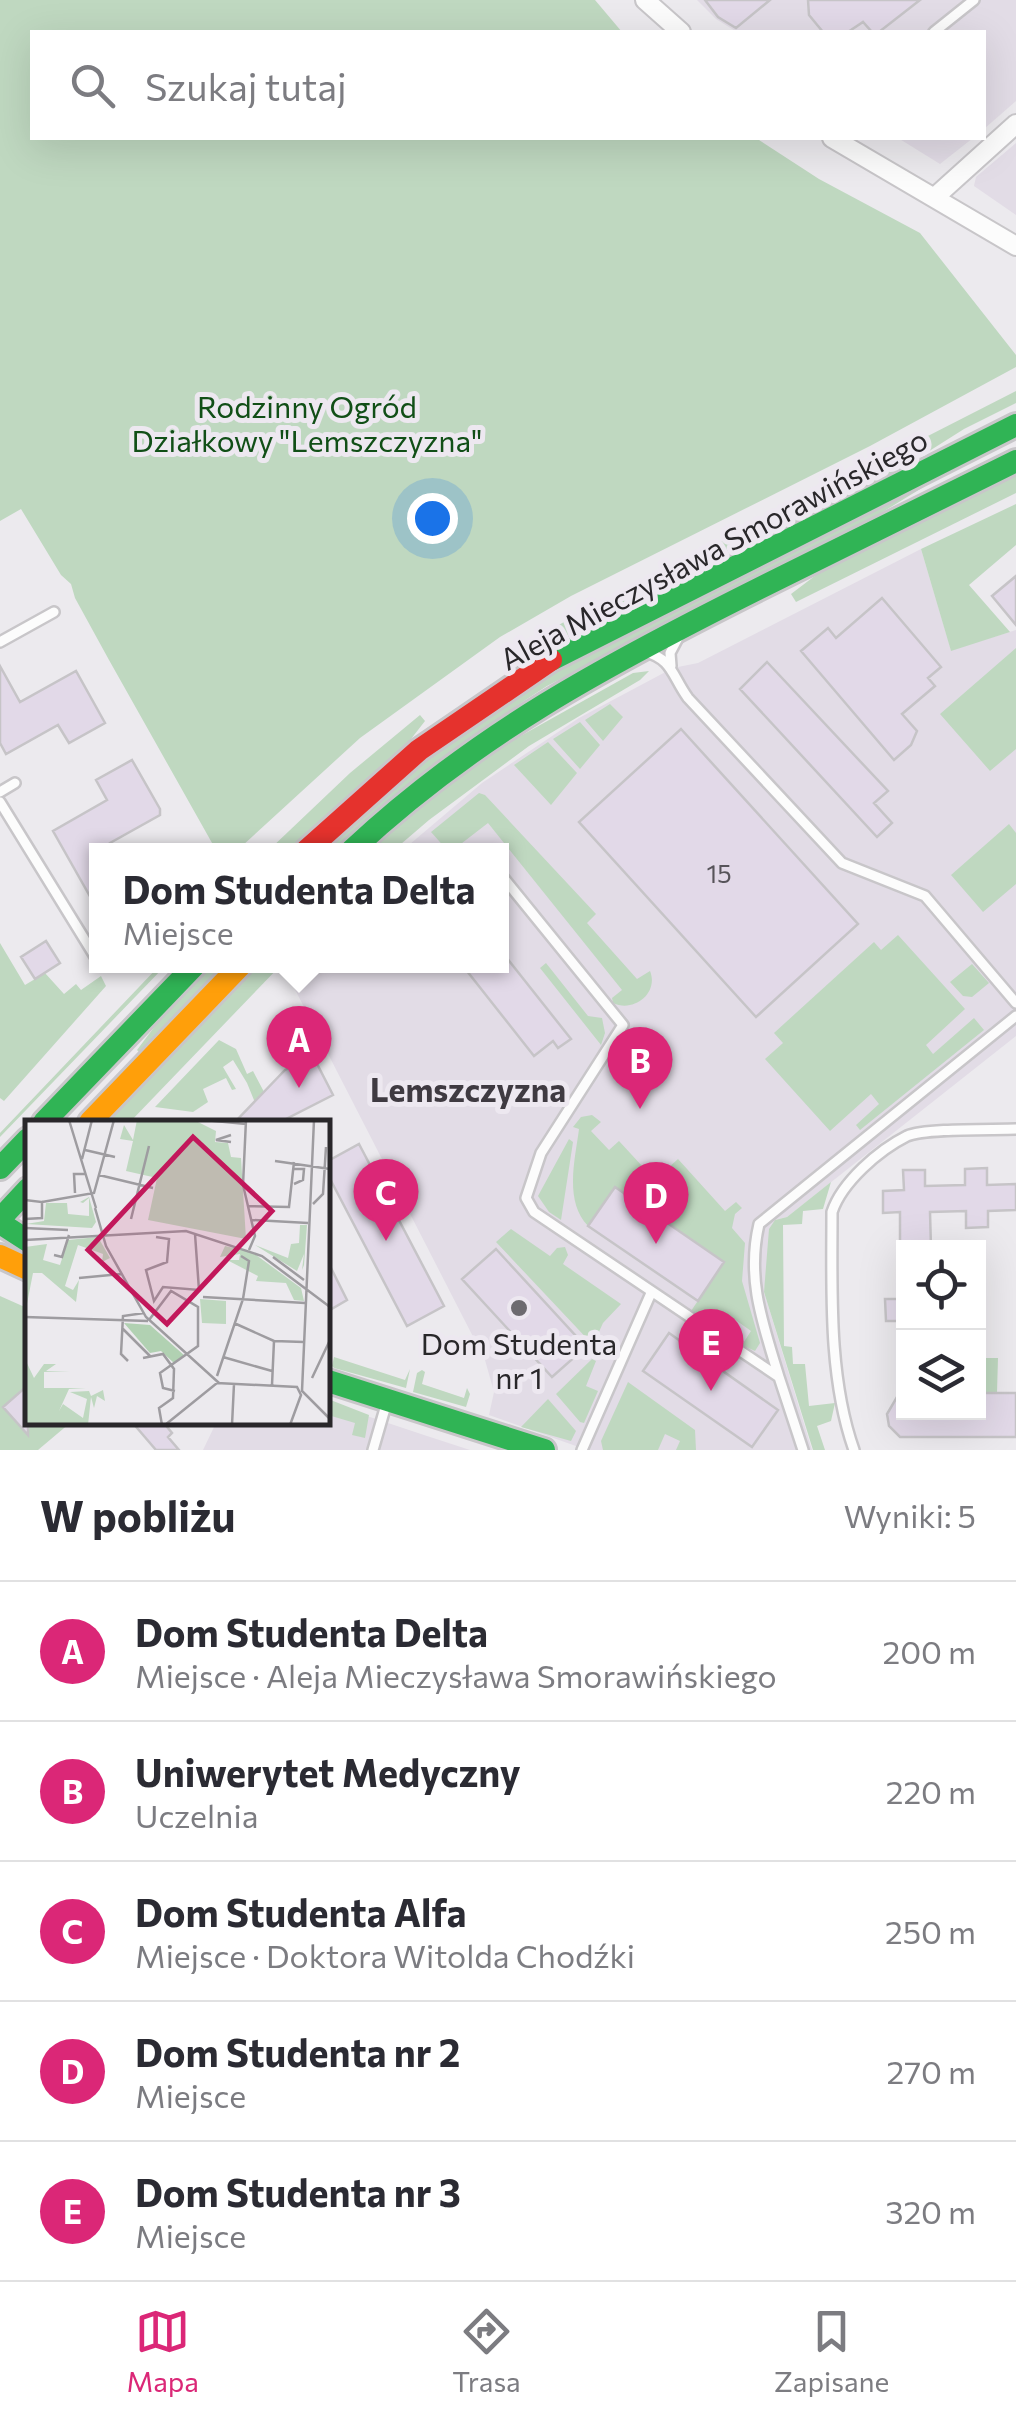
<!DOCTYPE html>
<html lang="pl">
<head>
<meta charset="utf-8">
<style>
  body { margin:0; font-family:Commissioner,sans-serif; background:#f7f7f7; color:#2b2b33 }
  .controls { position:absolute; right:30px; bottom:30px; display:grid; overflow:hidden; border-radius:0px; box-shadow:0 10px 40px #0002 }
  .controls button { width:90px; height:90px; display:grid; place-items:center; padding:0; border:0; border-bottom:2px solid #e1e1e2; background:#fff; color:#2b2b33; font:50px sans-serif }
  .you { position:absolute; left:432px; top:518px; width:35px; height:35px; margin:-25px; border:8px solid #fff; border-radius:50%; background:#1a73e8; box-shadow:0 0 0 15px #1a73e833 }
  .badge { display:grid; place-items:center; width:65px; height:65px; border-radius:50%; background:#db2777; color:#fff; font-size:32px; font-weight:700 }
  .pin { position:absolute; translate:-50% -82px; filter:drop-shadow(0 2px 5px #0008) }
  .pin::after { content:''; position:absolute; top:52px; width:35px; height:30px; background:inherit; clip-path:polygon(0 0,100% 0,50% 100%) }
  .popup { position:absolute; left:89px; top:843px; width:420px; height:130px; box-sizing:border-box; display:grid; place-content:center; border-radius:0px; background:#fff; filter:drop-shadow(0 2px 8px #0005); font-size:32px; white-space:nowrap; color:#7c7c81 }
  .popup b { font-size:38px; color:#2b2b33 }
  .popup::after { content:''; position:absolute; left:50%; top:100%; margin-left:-20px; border:20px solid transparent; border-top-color:#fff }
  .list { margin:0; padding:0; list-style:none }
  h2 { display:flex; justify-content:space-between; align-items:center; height:130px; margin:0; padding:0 40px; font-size:42px }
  h2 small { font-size:32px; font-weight:400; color:#7c7c81 }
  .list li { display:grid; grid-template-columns:65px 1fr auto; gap:30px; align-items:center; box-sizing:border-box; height:140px; padding:0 40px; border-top:2px solid #e1e1e2 }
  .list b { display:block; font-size:38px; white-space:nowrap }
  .list p { margin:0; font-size:32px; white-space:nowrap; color:#7c7c81 }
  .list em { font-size:32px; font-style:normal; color:#7c7c81 }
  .icon { flex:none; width:55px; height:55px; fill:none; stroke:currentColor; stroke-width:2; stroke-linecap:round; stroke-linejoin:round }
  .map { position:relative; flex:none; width:1016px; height:1450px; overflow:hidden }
  .search { position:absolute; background:#fff; box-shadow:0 10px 40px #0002; left:30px; right:30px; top:30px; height:110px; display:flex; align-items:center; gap:25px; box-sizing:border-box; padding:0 35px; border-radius:0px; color:#7c7c81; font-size:38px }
  .sheet { height:830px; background:#fff }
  nav { display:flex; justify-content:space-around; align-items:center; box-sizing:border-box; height:140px; border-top:2px solid #e1e1e2; background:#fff; font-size:28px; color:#7c7c81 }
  nav a { display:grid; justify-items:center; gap:5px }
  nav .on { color:#db2777 }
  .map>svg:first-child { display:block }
  .built { fill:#e2dce6 }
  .green { fill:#bfd8c0 }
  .building { fill:#e2d9e8; stroke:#c6c4c7; stroke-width:2.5 }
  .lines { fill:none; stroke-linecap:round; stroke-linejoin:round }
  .lane-casing { stroke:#c8c6c9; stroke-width:14 }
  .street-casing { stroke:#c8c6c9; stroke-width:22 }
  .fast-casing { stroke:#c8c6c9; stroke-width:28 }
  .slow-casing { stroke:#c8c6c9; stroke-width:28 }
  .jam-casing { stroke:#c8c6c9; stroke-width:28 }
  .lane { stroke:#fcfcfc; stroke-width:9 }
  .street { stroke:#fcfcfc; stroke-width:18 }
  .fast { stroke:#30b455; stroke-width:22 }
  .slow { stroke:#ff9f0a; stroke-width:22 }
  .jam { stroke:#e5322d; stroke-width:22 }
  .poi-dot { fill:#6d6b6f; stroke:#ede8f0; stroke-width:4 }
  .labels { text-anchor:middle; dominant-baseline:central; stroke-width:10; stroke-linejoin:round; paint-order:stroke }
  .number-label { font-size:25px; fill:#57545a }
  .park-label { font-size:30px; fill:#114f17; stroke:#ede8f0 }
  .street-label { font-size:30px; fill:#29272a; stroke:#ede8f0 }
  .poi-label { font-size:30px; fill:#29272a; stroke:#ede8f0 }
  .neighbourhood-label { font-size:32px; font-weight:bold; fill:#3f3a41; stroke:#ede8f0 }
  .inset-road { fill:none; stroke:#9e9ca0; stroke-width:2.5 }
  .view { fill:#c2185b; fill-opacity:0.15; stroke:#c2185b; stroke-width:5 }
  .inset-edge { fill:none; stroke:#29272a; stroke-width:5 }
</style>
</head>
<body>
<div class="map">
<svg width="1016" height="1450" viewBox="0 0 1016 1450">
  <rect width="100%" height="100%" fill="#eceaee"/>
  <path class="built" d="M697 0H1016V101L984 129V32H737L716 19Z
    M898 138H973L940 164Z
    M1016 143V215L974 186 976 177Z
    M921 549 951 650 1016 630V1036L787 1217 775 1220 764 1292 812 1450H587L489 1415 494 1392 485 1360 284 968 502 966V850H403L482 783 579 718 673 668 698 663Z
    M328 1403 424 1435 470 1450H203L216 1423 328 1422Z"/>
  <path class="green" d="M0 0H595L622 32H32V138H756L819 179 920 233 1016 355V367L870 446 571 596 500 637 360 738 242 846 236 850H216L109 660 75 598 71 584 61 575 21 509 0 521Z
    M1016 391V403L964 429 893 474 598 619 593 607Z
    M1016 472V493L796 602 791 594 824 569Z
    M934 477 935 480 881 513 547 686C472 734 402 790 336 850H323L429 757 468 727 570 663Z
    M1016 504V545L969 585 1010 632 951 651 921 549Z
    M580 613 586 628 527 652 523 645Z
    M1016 648V749L990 771 940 714Z
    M649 671 640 680 529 746 429 820 394 850H368L476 761 633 673Z
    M610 704 623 717 603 741 585 720Z
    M420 715 425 721 404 748 287 850H269L350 773Z
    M580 722 600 745 580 769 553 739Z
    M548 742 577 773 551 805 514 765Z
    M479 793 485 795 596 914 587 923 637 979 650 971C659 993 634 1013 613 1003L612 998 622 990 488 823 453 850H447L431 832Z
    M1009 824 1016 833V884L983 912 951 875Z
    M898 935 965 1009 926 1045 933 1054 974 1018 984 1030 860 1130 856 1125 879 1104 871 1094 830 1131 765 1059 783 1043 774 1033 874 942 881 950Z
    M0 943 25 985 45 973 64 994 76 984 81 990 101 976 106 986 4 1101 0 1098Z
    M546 963 588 1016 602 1018 605 1033 601 1045 540 968Z
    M972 964 989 983 972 997 963 996 950 982Z
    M159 966H165L0 1137V1133Z
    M210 966H224L141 1054 137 1050 164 1014Z
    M255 966H280L130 1122H106Z
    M219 1040 236 1049 247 1074 253 1071 280 1122H263L247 1083 233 1060 223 1067 236 1089 232 1090 226 1078 203 1089 208 1102 193 1112 155 1107Z
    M592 1115 601 1122 591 1131 609 1150 619 1141 655 1180 660 1175 670 1185 677 1178 668 1168 678 1159 725 1211 736 1202 742 1208 735 1214 732 1228 745 1243 742 1281 760 1343 755 1351 742 1345 751 1331 730 1316 720 1330 691 1311 724 1262 615 1188 588 1226C564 1201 575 1160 579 1129L573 1127 581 1117Z
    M569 1139 573 1142 561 1220 549 1212 538 1196Z
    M831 1182 823 1209 803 1211 802 1224 783 1225 784 1346 792 1347 793 1364H805L809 1406 835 1403 831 1421 817 1426 825 1450H813L764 1292 769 1229 775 1220 787 1217Z
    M511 1229 550 1256 557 1248 565 1247 568 1255 563 1264 621 1304 603 1323 593 1345 496 1242Z
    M0 1296 27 1308 28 1422 70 1423 38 1450H0Z
    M334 1357 405 1380 410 1369 406 1388 334 1368 332 1366Z
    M978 1358H998L997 1393H979Z
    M592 1359 596 1361 586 1386 598 1391 584 1423 580 1422 556 1394Z
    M422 1370 425 1372 422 1384 464 1398 467 1388 470 1394 466 1407 413 1392 417 1373Z
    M628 1382 695 1430 696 1450H676L680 1441 665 1434 658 1450H603L601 1441Z
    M328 1399 369 1415 365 1438 352 1435 355 1423 328 1415Z
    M548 1399 576 1431 571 1441 521 1427Z"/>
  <path class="building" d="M705 0H770L736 28 718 17Z
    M808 0H920L879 32H872L863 22 848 32H823L809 15Z
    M1016 576V625L992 596Z
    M882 598 941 667 928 678 935 686 902 714 917 731 911 745 894 760 801 651 828 628 836 638Z
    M767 662 888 791 874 803 892 823 877 837 740 689Z
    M0 666 20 702 76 671 105 723 69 743 58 725 6 754 0 743Z
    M681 729 858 924 756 1017 579 822Z
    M132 760 160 809V815L110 843 113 850H96V907L53 831 107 800 96 780Z
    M46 941 60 963 35 979 21 957Z
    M502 952 571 1039 558 1048 553 1041 534 1056 463 966H502Z
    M313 1056 333 1095 280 1122H235L285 1070Z
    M359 1144 444 1306 407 1326 328 1175V1161Z
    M987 1168V1185L1016 1184V1210L988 1211V1227L966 1228V1211L930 1212 931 1248H900V1212L883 1213V1191L904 1190 903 1170H925V1186L965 1185V1169Z
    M615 1187 724 1262 698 1301 588 1226Z
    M496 1249 586 1347 552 1377 462 1279Z
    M328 1262 347 1300 328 1311Z
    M885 1299H904V1321H886Z
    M669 1333 778 1410 752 1447 643 1371Z
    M28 1385V1435L3 1407Z
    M904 1385V1412H978V1393H1016V1437H900L889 1426 887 1414Z
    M132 1422H163L172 1433 168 1437 179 1450H156Z"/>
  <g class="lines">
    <g class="lane-casing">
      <path id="lane" d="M934 32 974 0
        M0 642 54 612
        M645 652C672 658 673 678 688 698L842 863 925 896 1016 1003
        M671 666 670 653 679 636
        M0 792 15 783
        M0 802 96 958
        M502 876 623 1025 541 1153 526 1198 534 1212 779 1377C763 1324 746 1279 759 1224L1016 1016
        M779 1377 803 1450
        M373 1450 386 1405
        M582 1450 651 1293
        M854 1450C828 1377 832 1289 832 1212 842 1182 879 1150 907 1136 925 1128 993 1130 1016 1129"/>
    </g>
    <g class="street-casing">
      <path id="street" d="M645 0 681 32
        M832 138 1016 246
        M935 197 1016 124"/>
    </g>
    <g class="fast-casing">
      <path id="fast" d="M551 660 1016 425
        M352 850C476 734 608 664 758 589 844 546 930 503 1016 461
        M44 1122 194 966
        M0 1168 28 1139
        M0 1219 28 1189
        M0 1223 28 1241
        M328 1381 544 1450"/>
    </g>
    <g class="slow-casing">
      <path id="slow" d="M90 1122 240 966
        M0 1256 28 1269"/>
    </g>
    <g class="jam-casing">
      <path id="jam" d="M307 850 419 750 551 660"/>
    </g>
    <use href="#lane" class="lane"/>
    <use href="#street" class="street"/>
    <use href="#fast" class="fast"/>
    <use href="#slow" class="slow"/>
    <use href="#jam" class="jam"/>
  </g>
  <circle class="poi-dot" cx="519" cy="1308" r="10"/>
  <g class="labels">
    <g class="number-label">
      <text x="719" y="873">15</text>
    </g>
    <g class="park-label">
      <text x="307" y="405">Rodzinny Ogród<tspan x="307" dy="34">Działkowy "Lemszczyzna"</tspan></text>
    </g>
    <g class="street-label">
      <text transform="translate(713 548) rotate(-28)">Aleja Mieczysława Smorawińskiego</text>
    </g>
    <g class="poi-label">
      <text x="519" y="1342">Dom Studenta<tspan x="519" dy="34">nr 1</tspan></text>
    </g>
    <g class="neighbourhood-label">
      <text x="468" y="1089">Lemszczyzna</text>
    </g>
  </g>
  <g transform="translate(25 1120)">
    <rect width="305" height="305" fill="#eceaee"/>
    <path d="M112 0H169L191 11 190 22 203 23 206 37 216 38 221 119 123 100 132 58 101 51 108 21 95 19 99 5 108 20ZM64 77 71 102 67 108 1 104 19 101 21 83H42L43 94 64 96V78L58 83 55 82ZM275 105H282L279 145 277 150 279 134 272 151 230 125 263 138 266 124 274 123ZM73 117 85 138 77 142 78 134 53 125 40 166 48 170 54 160 51 182 17 153H8L0 194V127L22 124 18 140 35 145 43 120ZM200 126 227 132 276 168 279 181 269 180 261 163 231 161 233 156 202 140H214L215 134 195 137ZM175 179 201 181V204L177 203ZM0 239 9 258 19 244H31L21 251H45L19 252V268H61L44 269 34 291 38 284 58 298 62 279 45 272 64 271 66 276 78 270 80 281 72 276 69 288 66 277 63 305H0Z" fill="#bfd8c0"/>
    <path d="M99 203 125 205 160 236 149 243 136 231 125 233Z" fill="#b1d1b2"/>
    <path class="inset-road" d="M44 0 71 88M179 0 221 4M221 0 218 65 230 116 224 130M289 0 277 271 305 299M206 22 191 20 206 15M60 30 90 37M57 39 67 0M250 41 305 49M268 49H279L278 60 269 64M74 55 128 68M50 73 49 54H60M0 80 17 82V98L0 99M17 82 69 73 89 0M288 84 298 74 301 27M222 86 264 87 269 42M70 88 81 126 121 197 194 263M106 99 124 26M227 100 283 103M0 108 43 110M131 117 144 119 142 142 121 150 129 181 138 167 174 170 170 114M0 120 161 111 237 136 305 187M29 135 37 137 44 115M248 137 279 160M54 158 96 154M178 177 280 183M0 197 123 201M124 200 146 171 173 187V226L135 253 138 268 150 271M209 203 249 221M97 208 125 236M249 221 279 222M198 237 247 251M118 238 138 234 149 249 148 278 134 288 137 305M103 241 96 234 98 196 119 193M192 256 218 179 224 141 216 136M287 258 305 220M247 265 249 221M140 305 192 263 272 267 276 275 265 305M207 305 209 264"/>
    <path class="view" d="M168 17 247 91 142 204 63 130Z"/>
    <rect width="305" height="305" class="inset-edge"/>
  </g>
</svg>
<div class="controls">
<button><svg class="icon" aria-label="locate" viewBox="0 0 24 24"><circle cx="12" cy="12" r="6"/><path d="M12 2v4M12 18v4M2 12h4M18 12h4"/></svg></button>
<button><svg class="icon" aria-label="layers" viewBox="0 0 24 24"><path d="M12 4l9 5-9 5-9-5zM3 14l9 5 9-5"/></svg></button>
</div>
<div class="you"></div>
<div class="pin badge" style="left:299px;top:1088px">A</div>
<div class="popup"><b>Dom Studenta Delta</b>Miejsce</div>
<div class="pin badge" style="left:640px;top:1109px">B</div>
<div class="pin badge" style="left:386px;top:1241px">C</div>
<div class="pin badge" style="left:656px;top:1244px">D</div>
<div class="pin badge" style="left:711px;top:1391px">E</div>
<div class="search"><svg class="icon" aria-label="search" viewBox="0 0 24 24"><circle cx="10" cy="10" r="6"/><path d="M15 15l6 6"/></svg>Szukaj tutaj</div>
</div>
<section class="sheet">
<h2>W pobliżu<small>Wyniki: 5</small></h2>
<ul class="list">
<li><span class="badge">A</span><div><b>Dom Studenta Delta</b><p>Miejsce · Aleja Mieczysława Smorawińskiego</p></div><em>200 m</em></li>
<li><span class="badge">B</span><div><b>Uniwerytet Medyczny</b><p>Uczelnia</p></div><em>220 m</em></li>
<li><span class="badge">C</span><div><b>Dom Studenta Alfa</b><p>Miejsce · Doktora Witolda Chodźki</p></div><em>250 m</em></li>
<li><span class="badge">D</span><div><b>Dom Studenta nr 2</b><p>Miejsce</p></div><em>270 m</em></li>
<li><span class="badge">E</span><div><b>Dom Studenta nr 3</b><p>Miejsce</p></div><em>320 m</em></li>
</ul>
</section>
<nav>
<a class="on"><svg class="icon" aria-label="map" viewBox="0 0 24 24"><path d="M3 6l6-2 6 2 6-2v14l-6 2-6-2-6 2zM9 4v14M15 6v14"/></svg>Mapa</a>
<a><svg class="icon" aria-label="directions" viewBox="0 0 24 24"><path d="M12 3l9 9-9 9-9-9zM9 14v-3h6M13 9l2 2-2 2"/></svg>Trasa</a>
<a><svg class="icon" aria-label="saved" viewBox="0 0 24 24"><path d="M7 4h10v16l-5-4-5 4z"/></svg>Zapisane</a>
</nav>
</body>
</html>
